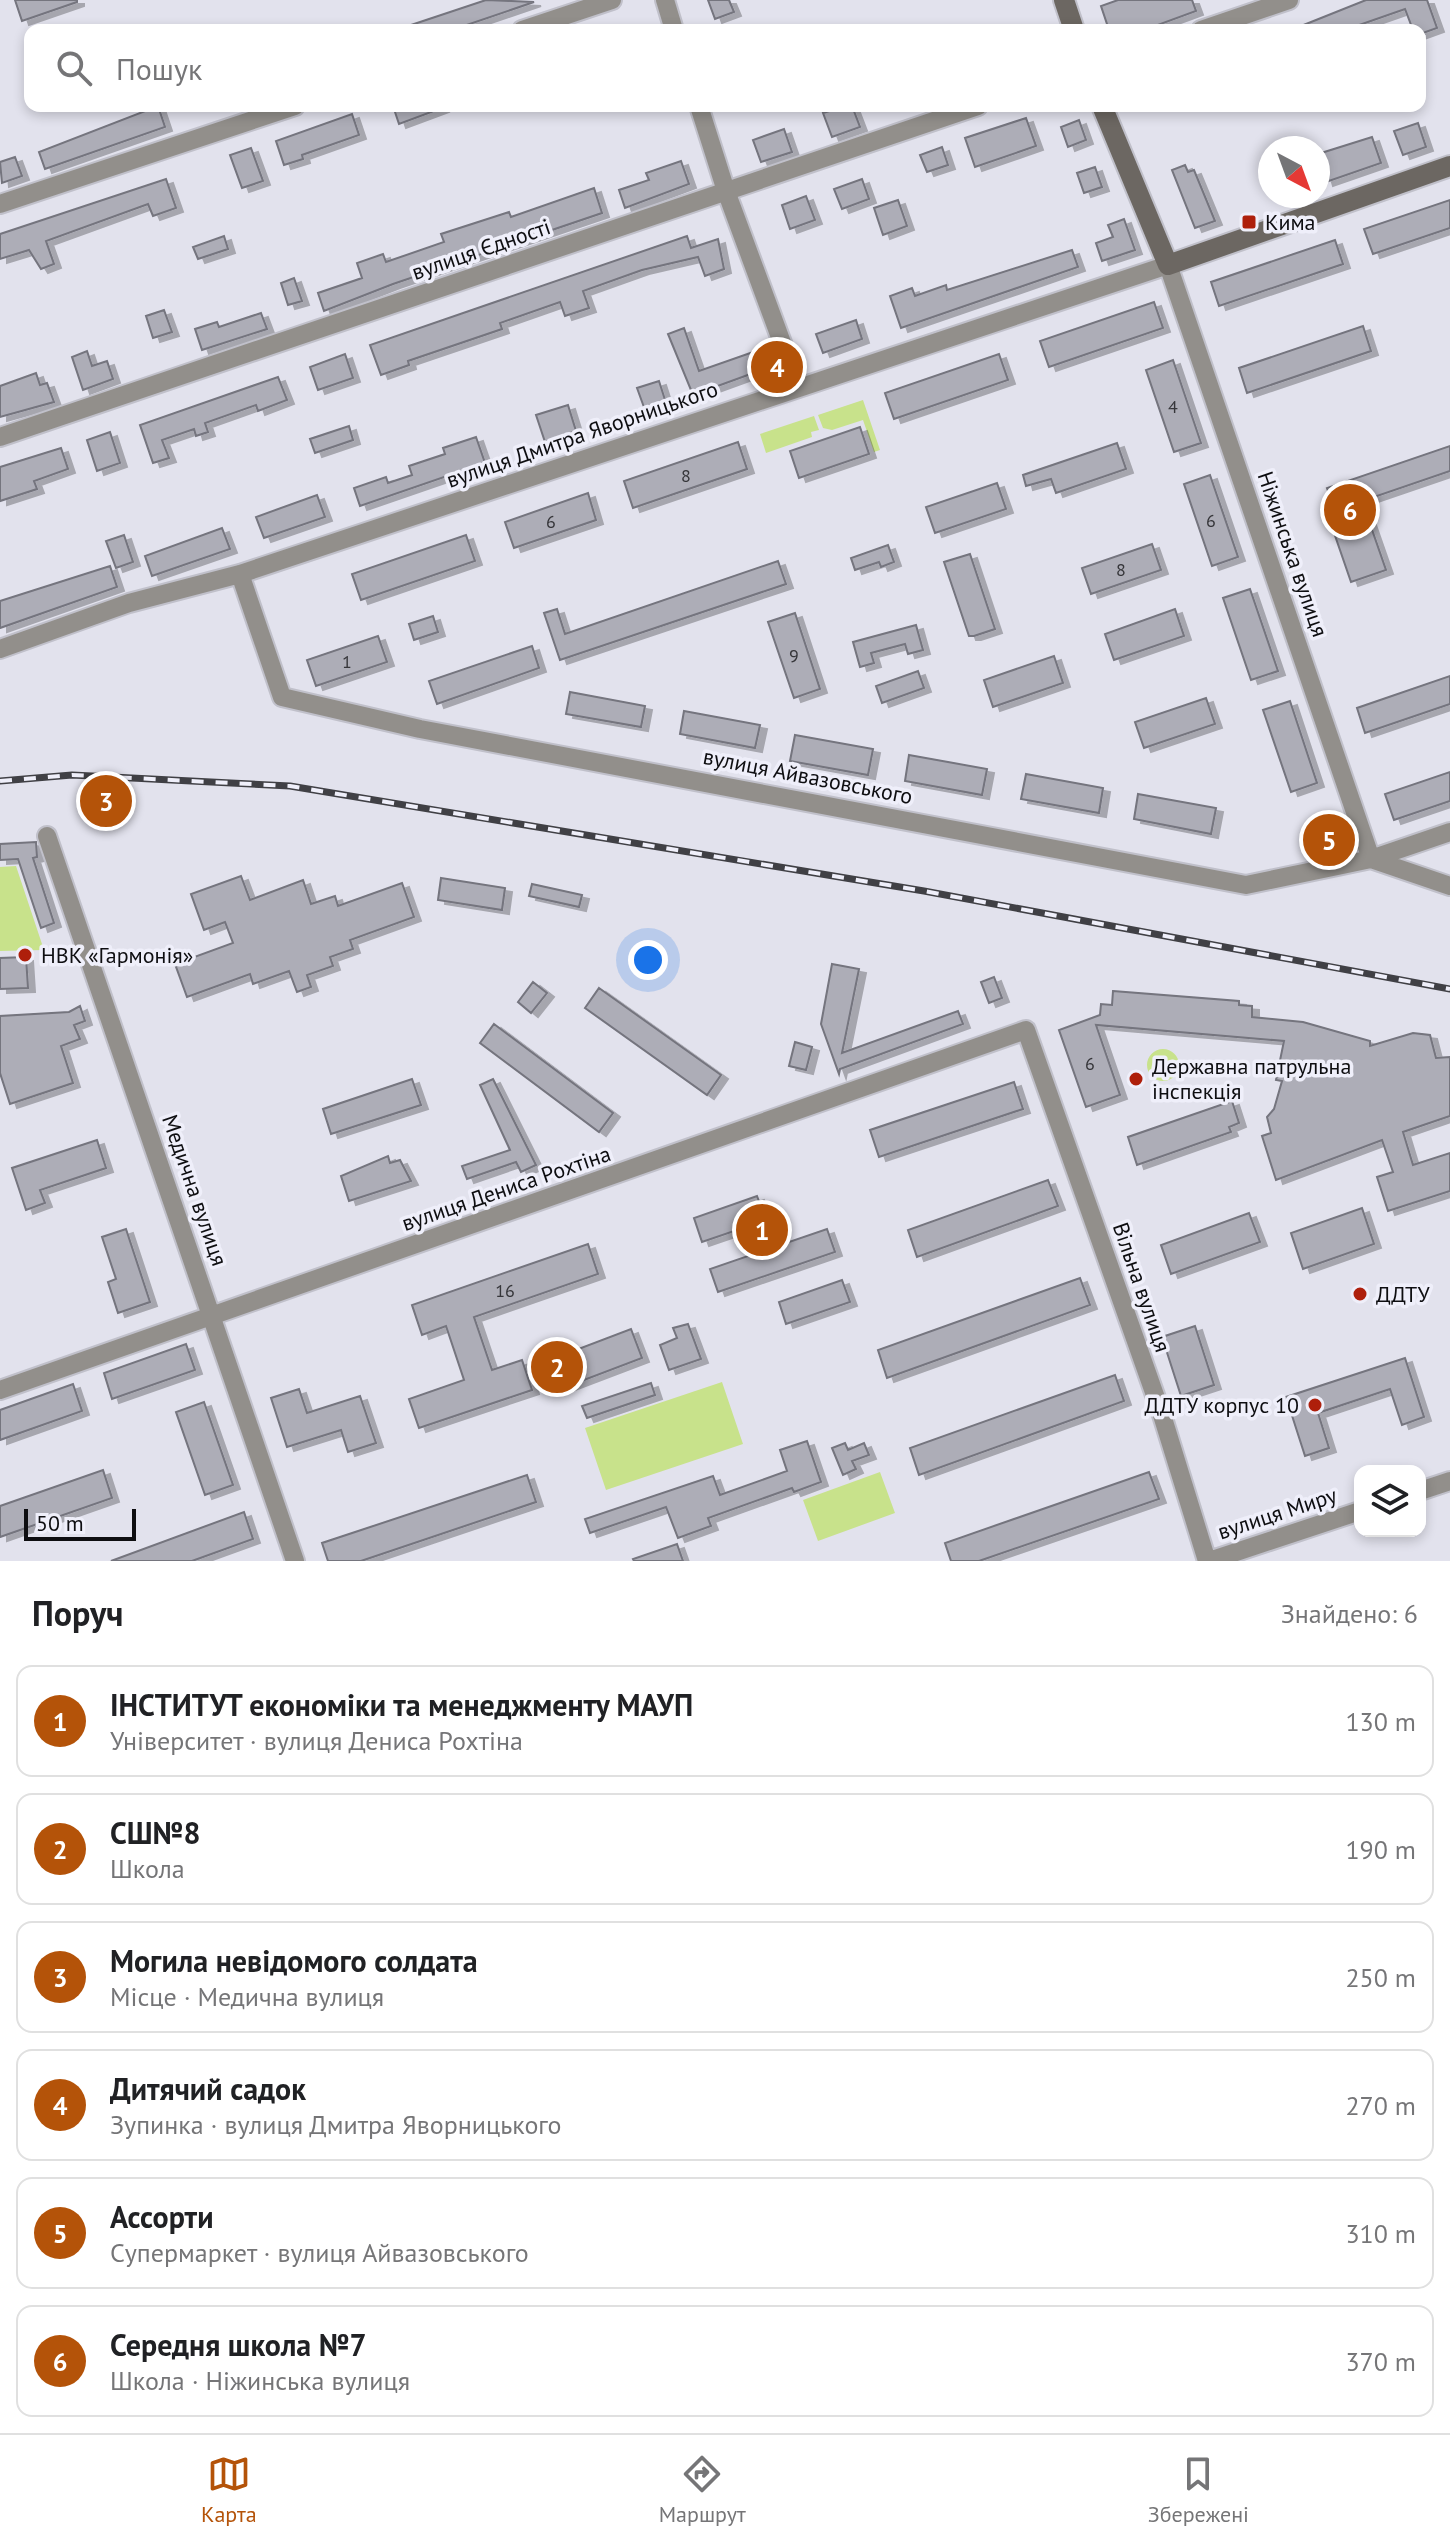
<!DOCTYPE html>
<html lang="uk">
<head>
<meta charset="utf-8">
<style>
  body { margin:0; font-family:"PT Sans",sans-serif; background:#f2f2f2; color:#202124 }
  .controls { position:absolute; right:24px; bottom:24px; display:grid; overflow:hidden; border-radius:16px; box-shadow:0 4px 12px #0003 }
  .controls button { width:72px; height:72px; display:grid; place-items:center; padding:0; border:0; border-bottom:2px solid #e0e0e0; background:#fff; color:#202124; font:40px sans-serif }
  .compass { position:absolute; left:1258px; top:136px; width:72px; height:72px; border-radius:50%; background:#fff; box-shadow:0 4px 12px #0003; rotate:139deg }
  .scale { position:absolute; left:24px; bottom:20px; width:112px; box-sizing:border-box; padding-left:8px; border:4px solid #0e0e11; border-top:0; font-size:22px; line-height:28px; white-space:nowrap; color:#0e0e11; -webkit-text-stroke:6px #efeffa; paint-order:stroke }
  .you { position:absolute; left:648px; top:960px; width:28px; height:28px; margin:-20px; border:6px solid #fff; border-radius:50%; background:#1a73e8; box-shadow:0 0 0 12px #1a73e833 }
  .badge { display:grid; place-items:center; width:52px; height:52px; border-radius:50%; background:#b45309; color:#fff; font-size:26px; font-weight:700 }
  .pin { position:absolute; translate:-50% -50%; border:4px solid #fff; box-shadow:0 2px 8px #0006 }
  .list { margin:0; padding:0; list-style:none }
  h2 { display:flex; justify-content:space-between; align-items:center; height:104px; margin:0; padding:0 32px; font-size:34px }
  h2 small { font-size:26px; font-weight:400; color:#757577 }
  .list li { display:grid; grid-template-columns:52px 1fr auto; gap:24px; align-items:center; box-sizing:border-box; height:112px; margin:0 16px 16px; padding:0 16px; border:2px solid #e0e0e0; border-radius:16px }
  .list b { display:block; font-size:30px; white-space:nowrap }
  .list p { margin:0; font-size:26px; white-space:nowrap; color:#757577 }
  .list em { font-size:26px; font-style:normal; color:#757577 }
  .icon { flex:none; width:44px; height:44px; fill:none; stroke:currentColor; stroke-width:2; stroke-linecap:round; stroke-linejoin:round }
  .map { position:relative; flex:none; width:1450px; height:1561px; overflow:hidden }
  .search { position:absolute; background:#fff; box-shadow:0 4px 12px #0003; left:24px; right:24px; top:24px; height:88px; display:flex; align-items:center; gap:20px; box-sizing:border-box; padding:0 28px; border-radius:16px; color:#757577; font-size:30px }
  .sheet { height:872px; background:#fff }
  nav { display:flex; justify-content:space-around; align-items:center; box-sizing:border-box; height:112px; border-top:2px solid #e0e0e0; background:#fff; font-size:22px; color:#757577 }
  nav a { display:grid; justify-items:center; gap:4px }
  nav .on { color:#b45309 }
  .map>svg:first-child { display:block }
  .green { fill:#c8e28b }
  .building { fill:#adadb7; stroke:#74747e; stroke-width:2; filter:url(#shadow) }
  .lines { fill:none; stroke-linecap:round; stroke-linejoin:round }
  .street-casing { stroke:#c0c0ca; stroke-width:22 }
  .secondary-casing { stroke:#c0c0ca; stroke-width:24 }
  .street { stroke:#928f8b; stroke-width:18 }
  .secondary { stroke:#6c6762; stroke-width:20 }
  .rail-casing { stroke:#404045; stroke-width:7 }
  .rail { stroke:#efeffa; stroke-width:4; stroke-dasharray:12; stroke-linecap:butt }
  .poi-dot { fill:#ae1f0b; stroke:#efeffa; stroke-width:3 }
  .labels { text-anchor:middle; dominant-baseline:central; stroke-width:7; stroke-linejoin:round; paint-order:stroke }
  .number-label { font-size:18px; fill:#36363a }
  .poi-label { font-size:22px; fill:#0e0e11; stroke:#efeffa; text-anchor:start }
  .street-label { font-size:22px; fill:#0e0e11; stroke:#efeffa }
</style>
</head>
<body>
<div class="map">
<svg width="1450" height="1561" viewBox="0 0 1450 1561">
  <defs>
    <filter id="shadow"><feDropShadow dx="7" dy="4" stdDeviation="0" flood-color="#0004"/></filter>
  </defs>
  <rect width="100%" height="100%" fill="#e2e2ed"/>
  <path class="green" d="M863 400 880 450 874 452 863 420 832 430 823 428 818 415Z
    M814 416 819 430 811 432 812 437 766 453 760 434Z
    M16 866 44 950 0 951V867Z
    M1147 1065a16 16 0 1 1 32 0a16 16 0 1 1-32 0Z
    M722 1382 743 1444 606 1490 585 1428Z
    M880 1472 895 1513 818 1541 803 1500Z"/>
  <path class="building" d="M15 0H77V2L22 21Z
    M486 0 534 2 452 30H396Z
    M708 0H729L734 12 715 19Z
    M1118 0H1192L1196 11 1152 27 1153 30H1109L1101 6Z
    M1366 0H1427L1437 28 1420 34V30H1413L1405 9 1345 30H1291Z
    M158 106 165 127 45 169 39 152Z
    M393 106H441L442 108 399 124Z
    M845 106H852L860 127 832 137 823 113Z
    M352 114 359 135 302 155 303 159 284 165 276 141Z
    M1026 118 1036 146 975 167 965 138Z
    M1079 120 1086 140 1068 147 1061 127Z
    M1418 123 1426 147 1403 155 1394 131Z
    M784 129 792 152 761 162 753 140Z
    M1372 137 1381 163 1326 182 1318 154Z
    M942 147 948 165 927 172 920 155Z
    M251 148 263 181 242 188 230 155Z
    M15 157 22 176 2 183 0 162Z
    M681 161 689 184 625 208 619 190 649 180 646 173Z
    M1185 165 1188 172 1194 170 1215 221 1195 228 1172 170Z
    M1095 167 1102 187 1084 193 1077 173Z
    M166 179 176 208 153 216 148 204 46 241 54 264 41 269 29 250 0 259V234Z
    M862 179 869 199 842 209 834 189Z
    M594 188 602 213 393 284 324 311 318 293 362 278 357 263 383 254 386 262 444 242 441 234 509 212 511 217Z
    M806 196 815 220 790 229 782 205Z
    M898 200 907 226 883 235 874 208Z
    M1450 200V228L1373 254 1364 229Z
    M1124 219 1135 250 1102 261 1096 243 1113 237 1108 225Z
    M224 236 228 249 198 259 193 247Z
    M687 236 691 248 718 239 724 269 705 276 698 257 642 270 583 291 589 308 565 316 560 302 500 323 502 329 408 361 409 365 381 375 370 345Z
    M1335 240 1343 264 1219 306 1211 282Z
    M1072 250 1078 267 901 328 890 296 912 288 915 296 946 285 947 290Z
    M294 278 302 301 288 305 281 283Z
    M1154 302 1163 328 1049 367 1040 341Z
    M164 310 172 332 153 338 146 316Z
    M261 313 267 329 202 350 195 329 217 322 219 327Z
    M856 320 862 339 823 353 816 334Z
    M1363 326 1371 351 1247 393 1239 368Z
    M684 328 699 371 756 351 758 355 762 354 767 368 693 395 668 334Z
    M87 351 92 366 107 361 113 379 83 390 72 357Z
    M345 354 353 378 318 390 310 367Z
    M999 354 1008 380 894 419 885 393Z
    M1173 360 1201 443 1174 452 1146 370Z
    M36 373 40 385 47 383 54 402 0 417V386Z
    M278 377 287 400 258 411 256 405 205 423 208 432 196 436 194 429 162 440 169 458 153 463 140 425Z
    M659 381 666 403 645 410 637 388Z
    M568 405 576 431 545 442 536 415Z
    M349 426 353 440 315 453 310 439Z
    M860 427 869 454 799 478 790 451Z
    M110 432 120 463 97 471 87 440Z
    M476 437 485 463 360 506 354 488 386 477 388 483 412 475 409 466 445 454 443 448Z
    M738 442 747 469 633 508 624 481Z
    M1117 443 1126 469 1056 493 1051 479 1026 486 1023 475Z
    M1450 446V471L1362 501 1386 570 1351 582 1330 521 1338 518 1327 488Z
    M61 448 68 469 34 481 37 489 0 501V467Z
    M1210 475 1238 557 1212 566 1184 484Z
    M997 483 1006 509 935 533 926 507Z
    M588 493 596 520 514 548 505 522Z
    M317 495 325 517 264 538 256 517Z
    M222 528 230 549 152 576 145 556Z
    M124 535 133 562 116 568 106 541Z
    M466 535 475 561 361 600 352 574Z
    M1152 544 1161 570 1091 594 1082 568Z
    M888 545 894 562 881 567 879 562 855 570 851 558Z
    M970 554 995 629 974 636H969L944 562Z
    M778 561 786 584 560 660 544 613 557 609 565 634Z
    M110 566 117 587 0 628V601Z
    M1250 589 1278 671 1251 680 1223 598Z
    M1175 609 1184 636 1114 660 1105 634Z
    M795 613 820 689 794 698 768 622Z
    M433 616 438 632 414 640 409 624Z
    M916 625 923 650 908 654 905 644 871 653 874 663 860 667 853 642Z
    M378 636 387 662 316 686 307 660Z
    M532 646 539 668 437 704 429 681Z
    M1054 656 1063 683 993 707 984 680Z
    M918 671 924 688 882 703 876 686Z
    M1450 676V704L1365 733 1357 708Z
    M570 692 645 706 641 727 566 714Z
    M1206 698 1215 724 1144 748 1135 722Z
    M1290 701 1317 783 1291 792 1263 710Z
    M684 711 760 725 755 748 680 734Z
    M795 735 873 749 868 775 790 761Z
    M909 755 987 769 982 795 905 781Z
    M1450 772V801L1394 820 1385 794Z
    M1026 774 1103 788 1099 813 1021 799Z
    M1138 794 1216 808 1211 834 1134 819Z
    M1342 829 1346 844 1341 846 1343 853 1324 857 1322 851 1317 852 1313 836Z
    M36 842 37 857 33 858 54 923 41 928 18 859 0 860V844Z
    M241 876 250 900 303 880 311 904 335 896 338 906 402 883 414 917 350 940 353 949 330 957 333 966 307 975 311 987 297 992 289 971 253 984 250 974 187 997 175 964 233 943 225 922 204 930 191 894Z
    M441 878 505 888 502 910 438 900Z
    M532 884 582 895 579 907 529 896Z
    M26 957 28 988 0 989V958Z
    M832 964 859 969 842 1053 958 1011 963 1024 840 1069 839 1074 821 1024Z
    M994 977 1002 998 989 1003 981 982Z
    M533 982 547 993 531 1013 518 1002Z
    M599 988 721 1075 707 1095 585 1008Z
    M1113 991 1239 1001V1005L1252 1006V1017L1303 1022 1370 1041V1046L1413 1033 1430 1035 1436 1058 1450 1057V1116L1403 1132 1413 1165 1450 1153V1191L1388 1211 1377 1177 1393 1172 1382 1140 1276 1180 1262 1136 1271 1133 1267 1117 1274 1109 1282 1081 1276 1080 1284 1041 1096 1025 1120 1095 1086 1107 1059 1030 1100 1015 1101 1004 1112 1005Z
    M80 1006 85 1021 74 1025 80 1039 61 1046 73 1083 10 1104 0 1073V1016L69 1012Z
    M494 1024 613 1113 599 1132 480 1043Z
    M795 1042 812 1047 806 1070 789 1066Z
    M412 1079 421 1105 331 1134 323 1109Z
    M493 1079 536 1165 521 1172 516 1162 467 1179 462 1166 510 1150 480 1085Z
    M1014 1082 1023 1109 879 1157 870 1130Z
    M1232 1101 1239 1123 1229 1127 1231 1132 1137 1165 1128 1137Z
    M97 1140 106 1168 40 1190 45 1203 26 1210 12 1168Z
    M388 1156 390 1163 400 1160 411 1181 349 1201 341 1176Z
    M1048 1180 1058 1206 917 1257 908 1230Z
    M757 1196 766 1220 702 1242 694 1218Z
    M1362 1208 1374 1244 1303 1269 1291 1233Z
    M1249 1213 1260 1242 1171 1274 1161 1245Z
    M126 1229 150 1302 118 1313 108 1282 116 1279 102 1237Z
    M827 1229 835 1252 718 1292 710 1269Z
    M588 1244 598 1274 474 1317 492 1370 522 1360 532 1390 419 1428 409 1399 464 1380 446 1326 422 1335 412 1305Z
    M1080 1278 1090 1305 887 1378 878 1350Z
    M842 1280 850 1302 786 1324 779 1302Z
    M688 1324 701 1359 669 1370 660 1345 677 1338 673 1328Z
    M1195 1326 1214 1385 1181 1396 1162 1337Z
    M631 1329 642 1358 563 1388 552 1359Z
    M186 1344 195 1370 112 1399 104 1373Z
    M1405 1358 1424 1417 1402 1425 1390 1389 1318 1413 1329 1448 1305 1456 1286 1397Z
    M1115 1375 1124 1401 919 1475 910 1448Z
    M651 1383 655 1395 587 1418 582 1406Z
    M73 1384 82 1411 0 1440V1410Z
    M299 1389 307 1413 360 1396 376 1443 348 1452 341 1430 287 1447 271 1398Z
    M204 1402 233 1485 205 1495 176 1412Z
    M807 1441 821 1482 794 1492 792 1488 708 1518 711 1526 678 1538 666 1507 590 1533 585 1519 713 1476 720 1495 787 1471 780 1450Z
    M845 1443 848 1450 864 1443 869 1455 852 1461 856 1469 843 1475 832 1448Z
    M103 1470 112 1498 0 1537V1506Z
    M1149 1472 1159 1499 979 1561H951L945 1543Z
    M527 1475 536 1502 361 1561H328L322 1543Z
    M244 1512 253 1539 192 1561H111Z
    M677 1544 683 1561H634L633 1559Z"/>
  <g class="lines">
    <g class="street-casing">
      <path id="street" d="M665 0 674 30
        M522 30 612 0
        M1201 30 1289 0
        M699 106 726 191 798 386
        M0 204 295 106
        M0 437 978 106
        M240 574 282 697 420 729 1246 885 1371 859 1450 886
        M0 649 129 603 240 574 1168 265 1371 859 1450 832
        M47 836 295 1561
        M0 1390 1026 1030 1162 1415 1207 1561
        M1420 1491 1450 1481
        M1209 1561 1360 1511"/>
    </g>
    <g class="secondary-casing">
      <path id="secondary" d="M1064 0 1074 30
        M1102 106 1168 265 1450 166"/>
    </g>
    <use href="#street" class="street"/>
    <use href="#secondary" class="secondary"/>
    <g class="rail-casing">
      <path id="rail" d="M0 781 72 775 290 786 924 891 1450 989"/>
    </g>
    <use href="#rail" class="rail"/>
  </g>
  <g class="poi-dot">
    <rect x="1241" y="214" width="16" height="16" rx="4"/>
    <circle cx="25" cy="955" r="8"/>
    <circle cx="1136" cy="1079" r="8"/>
    <circle cx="1360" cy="1294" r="8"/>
    <circle cx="1315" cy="1405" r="8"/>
  </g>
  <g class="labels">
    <g class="number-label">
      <text x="1173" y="406">4</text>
      <text x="686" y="475">8</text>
      <text x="1211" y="520">6</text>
      <text x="551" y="521">6</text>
      <text x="1121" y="569">8</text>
      <text x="794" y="655">9</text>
      <text x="347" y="661">1</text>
      <text x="1090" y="1063">6</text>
      <text x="505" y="1290">16</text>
    </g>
    <g class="poi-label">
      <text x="1265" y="222">Кима</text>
      <text x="41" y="955">НВК «Гармонія»</text>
      <text x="1152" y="1066">Державна патрульна<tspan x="1152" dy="25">інспекція</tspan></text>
      <text x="1376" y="1294">ДДТУ</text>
      <text x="1299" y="1405" text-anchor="end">ДДТУ корпус 10</text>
    </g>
    <g class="street-label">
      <text transform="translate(481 249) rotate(-19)">вулиця Єдності</text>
      <text transform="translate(582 434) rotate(-19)">вулиця Дмитра Яворницького</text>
      <text transform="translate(1293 554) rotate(71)">Ніжинська вулиця</text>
      <text transform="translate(808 776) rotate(11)">вулиця Айвазовського</text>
      <text transform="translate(506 1188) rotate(-19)">вулиця Дениса Рохтіна</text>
      <text transform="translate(195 1190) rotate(71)">Медична вулиця</text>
      <text transform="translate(1142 1287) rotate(71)">Вільна вулиця</text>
      <text transform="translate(1277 1513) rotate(-18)">вулиця Миру</text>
    </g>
  </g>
</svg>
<div class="controls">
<button><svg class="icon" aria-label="layers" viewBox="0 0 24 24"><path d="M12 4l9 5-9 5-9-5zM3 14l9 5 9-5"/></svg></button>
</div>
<svg class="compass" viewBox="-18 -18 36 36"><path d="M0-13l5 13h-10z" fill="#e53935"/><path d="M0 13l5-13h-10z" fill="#757577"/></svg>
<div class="scale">50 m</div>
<div class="you"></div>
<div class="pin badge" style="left:762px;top:1230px">1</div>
<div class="pin badge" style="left:557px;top:1367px">2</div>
<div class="pin badge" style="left:106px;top:801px">3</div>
<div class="pin badge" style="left:777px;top:367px">4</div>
<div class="pin badge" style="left:1329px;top:840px">5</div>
<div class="pin badge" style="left:1350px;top:510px">6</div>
<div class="search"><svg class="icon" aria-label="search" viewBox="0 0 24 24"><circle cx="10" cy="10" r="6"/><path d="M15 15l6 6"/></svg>Пошук</div>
</div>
<section class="sheet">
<h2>Поруч<small>Знайдено: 6</small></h2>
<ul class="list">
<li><span class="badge">1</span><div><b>ІНСТИТУТ економіки та менеджменту МАУП</b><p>Університет · вулиця Дениса Рохтіна</p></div><em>130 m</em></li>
<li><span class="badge">2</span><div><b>СШ№8</b><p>Школа</p></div><em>190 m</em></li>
<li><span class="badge">3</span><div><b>Могила невідомого солдата</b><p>Місце · Медична вулиця</p></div><em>250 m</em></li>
<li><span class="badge">4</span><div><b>Дитячий садок</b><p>Зупинка · вулиця Дмитра Яворницького</p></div><em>270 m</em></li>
<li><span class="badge">5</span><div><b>Ассорти</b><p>Супермаркет · вулиця Айвазовського</p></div><em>310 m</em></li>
<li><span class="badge">6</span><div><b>Середня школа №7</b><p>Школа · Ніжинська вулиця</p></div><em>370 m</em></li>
</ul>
</section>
<nav>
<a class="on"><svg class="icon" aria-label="map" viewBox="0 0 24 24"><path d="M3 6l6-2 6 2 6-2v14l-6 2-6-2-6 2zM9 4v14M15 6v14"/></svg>Карта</a>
<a><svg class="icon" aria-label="directions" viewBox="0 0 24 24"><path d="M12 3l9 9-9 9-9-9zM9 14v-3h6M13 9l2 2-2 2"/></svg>Маршрут</a>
<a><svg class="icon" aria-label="saved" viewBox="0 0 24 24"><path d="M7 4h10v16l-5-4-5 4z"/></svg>Збережені</a>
</nav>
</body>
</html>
